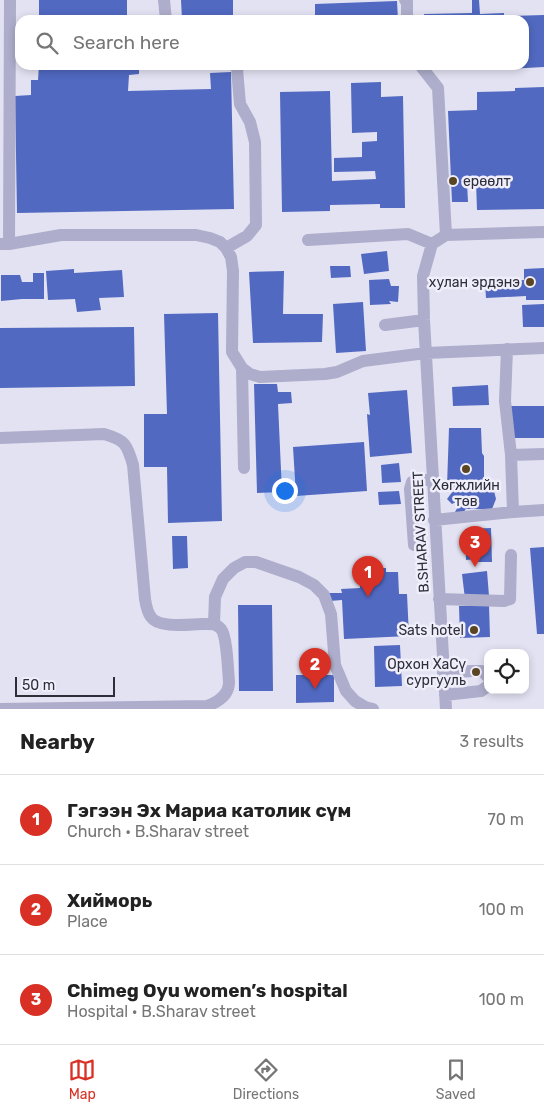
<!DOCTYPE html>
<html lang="en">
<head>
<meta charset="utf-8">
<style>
  body { margin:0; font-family:Rubik,sans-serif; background:#f6f6f6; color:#222 }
  .controls { position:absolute; right:15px; bottom:15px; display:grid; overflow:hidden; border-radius:10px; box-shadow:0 2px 8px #0003 }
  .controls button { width:45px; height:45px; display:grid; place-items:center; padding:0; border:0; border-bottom:1px solid #e0e0e0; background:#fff; color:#222; font:25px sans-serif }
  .scale { position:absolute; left:15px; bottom:12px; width:100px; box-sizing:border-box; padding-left:5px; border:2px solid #2c2e3a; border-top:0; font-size:14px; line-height:18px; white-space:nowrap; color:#2c2e3a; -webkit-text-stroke:4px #efeefa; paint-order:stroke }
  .you { position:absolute; left:284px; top:490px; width:18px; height:18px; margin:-12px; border:4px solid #fff; border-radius:50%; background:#1a73e8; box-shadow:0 0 0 8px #1a73e833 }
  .badge { display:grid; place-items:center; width:32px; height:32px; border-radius:50%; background:#d93025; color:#fff; font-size:16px; font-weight:700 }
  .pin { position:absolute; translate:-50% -41px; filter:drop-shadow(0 1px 2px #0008) }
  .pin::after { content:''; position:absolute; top:26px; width:18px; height:15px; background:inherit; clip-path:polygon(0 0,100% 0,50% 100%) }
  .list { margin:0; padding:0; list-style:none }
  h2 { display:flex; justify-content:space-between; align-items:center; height:65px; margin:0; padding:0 20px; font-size:21px }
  h2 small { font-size:16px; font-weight:400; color:#767676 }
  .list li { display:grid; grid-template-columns:32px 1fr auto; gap:15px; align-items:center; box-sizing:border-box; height:90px; padding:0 20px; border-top:1px solid #e0e0e0 }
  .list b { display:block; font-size:19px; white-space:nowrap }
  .list p { margin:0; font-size:16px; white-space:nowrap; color:#767676 }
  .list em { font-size:16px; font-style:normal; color:#767676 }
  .icon { flex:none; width:28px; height:28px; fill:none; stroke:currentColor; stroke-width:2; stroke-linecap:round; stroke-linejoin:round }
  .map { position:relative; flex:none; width:544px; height:709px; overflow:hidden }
  .search { position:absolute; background:#fff; box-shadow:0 2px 8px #0003; left:15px; right:15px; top:15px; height:55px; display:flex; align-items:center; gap:12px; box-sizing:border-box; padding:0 18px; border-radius:15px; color:#767676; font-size:19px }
  .sheet { height:335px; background:#fff }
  nav { display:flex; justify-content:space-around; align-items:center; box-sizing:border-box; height:70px; border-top:1px solid #e0e0e0; background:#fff; font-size:14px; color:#767676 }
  nav a { display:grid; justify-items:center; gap:2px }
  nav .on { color:#d93025 }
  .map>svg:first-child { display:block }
  .building { fill:#5169c1 }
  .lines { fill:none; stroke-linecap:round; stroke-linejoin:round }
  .minor { stroke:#aeadcb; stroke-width:12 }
  .poi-dot { fill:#5a4522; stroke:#efeefa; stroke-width:2 }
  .labels { text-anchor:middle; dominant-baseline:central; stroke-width:5; stroke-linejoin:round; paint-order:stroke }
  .poi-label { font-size:14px; fill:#2c2e3a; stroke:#efeefa; text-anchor:end }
  .street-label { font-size:14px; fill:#2c2e3a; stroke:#efeefa }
</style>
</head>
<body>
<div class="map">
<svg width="544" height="709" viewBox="0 0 544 709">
  <rect width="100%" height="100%" fill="#e3e2f3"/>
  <path class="building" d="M39 0H127V20H39Z
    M181 0H233V20H182Z
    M472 0H479L480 14 504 13V20H424V14L472 13Z
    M397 1 398 20H315V4Z
    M544 15V67L507 69V65H524V20H510V16Z
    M39 65H139V74L129 75 128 91 211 89 210 73 231 72 234 209 17 213 15 96 31 95V80H38Z
    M381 82V97L403 96 405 208H380V204L330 205V211L282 212 280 92 330 91 332 181 376 179 375 171 334 172V158L362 157V142L377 141V132L352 133 351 83Z
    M544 87V209L477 210 476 182 467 183 468 202H452L448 111 477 110V92L515 91V88Z
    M387 251 389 271 364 274 361 254Z
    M330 266H350L351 277 331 278Z
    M544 268V300H526V296L486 298 485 282H492V278H503L504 282 524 280V269Z
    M74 269V273L122 270 124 297 99 298 101 310 77 312 75 299 48 300 46 271Z
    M284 271 283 314H323L322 342 253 343 249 272Z
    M33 273H44V299H22L1 301V275H20L22 282H33Z
    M389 279 391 286H399L398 302 389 301 391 304 370 305 369 280Z
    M363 302 366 351 336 353 333 304Z
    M544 304V327H523L522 305Z
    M218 313 222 521 168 523 167 467H144V414H167L164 314Z
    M134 327 135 386 0 388V328Z
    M254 384H277L278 392H291L292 403 278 404 282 492 257 493Z
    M488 385 489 405 453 406 452 387Z
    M407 390 412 453 370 457 367 414 370 415 368 393Z
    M511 406H544V438H512Z
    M449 428H481L482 453 484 456V484L492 483 496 499 492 509H466L461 515 455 512 459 505 456 502 452 504 447 499 453 491 447 486Z
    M364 442 367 491 296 496 293 447Z
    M399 463 401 482 382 483 381 465Z
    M399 491 401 504 379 505 378 492Z
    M491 528 492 562H477V559L466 560 465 529Z
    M172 536H187L188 568 173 569Z
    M544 547V634H537L530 548Z
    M376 562V568H386V572H398L399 594H407L409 636 344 639 342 600 330 601 329 593H342L341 589 360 588 359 563Z
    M487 571 489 596 465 599 462 574Z
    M238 605H272L273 691H239Z
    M489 605 490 637 460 638 459 606Z
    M400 645 402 686 375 687 374 646Z
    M296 675H334V702L296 703Z"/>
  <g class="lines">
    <path class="minor" d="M164 0 166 20
      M405 0 407 2V20
      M420 65 438 88 446 235 432 244 423 276 424 320 446 709
      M446 235 544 232
      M308 240 408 234 432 244
      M0 244H9L61 235H196L210 238 220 242 226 248 231 257 233 271 232 352 242 368 250 374 260 377 325 374 337 372 363 361 426 353 544 348
      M9 244 10 0
      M226 248 247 236 256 225 255 142 250 122 240 104 237 69 234 65
      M385 325 424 320
      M507 349 505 401 511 455 513 512
      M242 368 244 468
      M0 438 104 434C125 440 127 444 133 465L145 599C146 605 147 612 151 617 159 629 190 624 203 624 210 624 216 623 221 629 227 636 228 671 229 682 229 695 218 702 207 706L0 709
      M511 455 544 454
      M434 520 513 512 544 510
      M414 545 410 489 412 482 415 481 433 479
      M439 599 504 601 510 599 511 555
      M214 624 215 597 223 579 234 568 245 562H256L299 577 314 585 324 595 331 614 335 665 346 691 355 701 365 707 373 709
      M443 673 472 671H482L488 677
      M445 695 481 691 488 686"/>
  </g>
  <g class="poi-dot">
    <circle cx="453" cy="181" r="5"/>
    <circle cx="530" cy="282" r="5"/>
    <circle cx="466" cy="469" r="5"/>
    <circle cx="474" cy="630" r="5"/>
    <circle cx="476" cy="672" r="5"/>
  </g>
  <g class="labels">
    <g class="poi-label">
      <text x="463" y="181" text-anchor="start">ерөөлт</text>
      <text x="520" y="282">хулан эрдэнэ</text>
      <text x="466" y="485" text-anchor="middle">Хөгжлийн<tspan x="466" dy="16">төв</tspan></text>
      <text x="464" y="630">Sats hotel</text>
      <text x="466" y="664">Орхон ХаСү<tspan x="466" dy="16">сургууль</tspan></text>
    </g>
    <g class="street-label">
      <text transform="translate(421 532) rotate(-93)">B.SHARAV STREET</text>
    </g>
  </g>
</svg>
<div class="controls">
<button><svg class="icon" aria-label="locate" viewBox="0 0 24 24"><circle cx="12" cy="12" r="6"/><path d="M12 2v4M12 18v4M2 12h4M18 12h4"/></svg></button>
</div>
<div class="scale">50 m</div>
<div class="you"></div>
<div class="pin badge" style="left:368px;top:597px">1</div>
<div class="pin badge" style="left:315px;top:689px">2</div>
<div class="pin badge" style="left:475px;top:567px">3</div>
<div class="search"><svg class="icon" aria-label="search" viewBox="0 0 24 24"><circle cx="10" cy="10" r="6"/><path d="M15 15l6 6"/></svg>Search here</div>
</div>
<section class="sheet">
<h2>Nearby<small>3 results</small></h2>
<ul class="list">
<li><span class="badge">1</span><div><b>Гэгээн Эх Мариа католик сүм</b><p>Church · B.Sharav street</p></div><em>70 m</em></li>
<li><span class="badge">2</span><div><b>Хийморь</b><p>Place</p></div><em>100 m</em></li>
<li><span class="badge">3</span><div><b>Chimeg Oyu women’s hospital</b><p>Hospital · B.Sharav street</p></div><em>100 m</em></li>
</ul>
</section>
<nav>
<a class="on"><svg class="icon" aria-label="map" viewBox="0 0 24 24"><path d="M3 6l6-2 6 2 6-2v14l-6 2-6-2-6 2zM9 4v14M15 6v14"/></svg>Map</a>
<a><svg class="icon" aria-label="directions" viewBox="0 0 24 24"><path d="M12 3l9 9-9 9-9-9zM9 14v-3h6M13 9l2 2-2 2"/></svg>Directions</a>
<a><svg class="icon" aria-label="saved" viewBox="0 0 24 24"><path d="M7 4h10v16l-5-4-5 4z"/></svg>Saved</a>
</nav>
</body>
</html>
